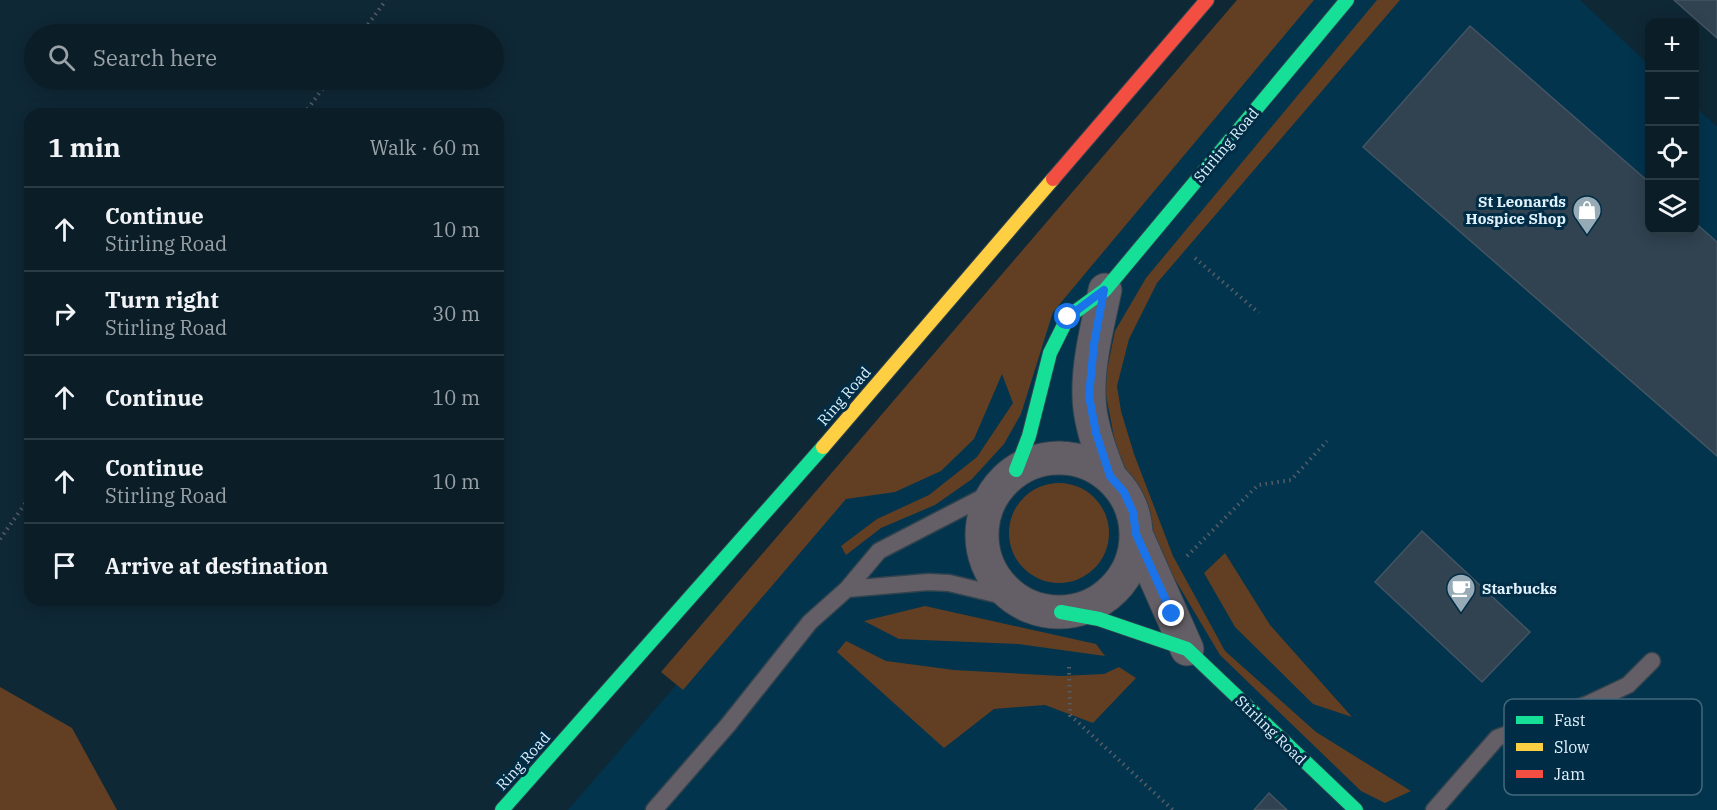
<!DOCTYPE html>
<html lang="en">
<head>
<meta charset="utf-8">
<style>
  body { margin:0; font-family:"IBM Plex Serif",serif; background:#192b34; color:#f1f3f6 }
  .controls { position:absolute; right:18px; top:18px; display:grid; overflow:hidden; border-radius:12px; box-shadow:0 3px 15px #0003 }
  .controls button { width:54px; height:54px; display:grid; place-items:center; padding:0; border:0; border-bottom:2px solid #2b3c45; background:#0b1e28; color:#f1f3f6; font:30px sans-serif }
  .stop { position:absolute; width:18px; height:18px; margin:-14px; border:4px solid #1a73e8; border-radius:50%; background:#fff }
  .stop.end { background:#1a73e8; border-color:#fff; box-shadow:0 2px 6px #0008 }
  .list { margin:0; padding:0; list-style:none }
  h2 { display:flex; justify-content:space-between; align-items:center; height:78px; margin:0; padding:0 24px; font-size:26px }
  h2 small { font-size:20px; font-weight:400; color:#9aa2a8 }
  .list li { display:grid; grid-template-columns:39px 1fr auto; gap:18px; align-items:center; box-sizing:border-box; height:84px; padding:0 24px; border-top:2px solid #2b3c45 }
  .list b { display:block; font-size:22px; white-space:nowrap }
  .list p { margin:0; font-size:20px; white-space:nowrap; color:#9aa2a8 }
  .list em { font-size:20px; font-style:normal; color:#9aa2a8 }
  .icon { flex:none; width:33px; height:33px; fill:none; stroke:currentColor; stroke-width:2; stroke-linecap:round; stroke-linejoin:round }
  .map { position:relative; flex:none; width:1717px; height:810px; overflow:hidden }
  .search { position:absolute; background:#0b1e28; box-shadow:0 3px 15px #0003; left:24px; top:24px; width:480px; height:66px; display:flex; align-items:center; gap:15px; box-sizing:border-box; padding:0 21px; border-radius:33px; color:#9aa2a8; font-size:22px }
  .panel { position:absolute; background:#0b1e28; box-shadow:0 3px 15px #0003; left:24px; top:108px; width:480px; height:498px; border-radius:18px }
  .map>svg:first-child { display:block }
  .built { fill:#02344d }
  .green { fill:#623f22 }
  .building { fill:#314250; stroke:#435463; stroke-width:1.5 }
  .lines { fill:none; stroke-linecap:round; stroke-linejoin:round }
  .lane-casing { stroke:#30434e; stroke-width:19 }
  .street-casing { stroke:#30434e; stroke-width:35 }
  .fast-casing { stroke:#30434e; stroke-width:16 }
  .slow-casing { stroke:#30434e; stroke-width:16 }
  .jam-casing { stroke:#30434e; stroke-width:16 }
  .path { stroke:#565d65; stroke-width:4; stroke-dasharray:1.5 4.5; stroke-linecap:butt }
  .lane { stroke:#645f67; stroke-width:16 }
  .street { stroke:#645f67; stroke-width:33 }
  .fast { stroke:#16e098; stroke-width:14 }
  .slow { stroke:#ffcf43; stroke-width:14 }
  .jam { stroke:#f24e42; stroke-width:14 }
  .route { stroke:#1a73e8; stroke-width:8 }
  .labels { text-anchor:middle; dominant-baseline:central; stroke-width:6; stroke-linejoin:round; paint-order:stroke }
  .street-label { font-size:15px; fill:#e0f1fc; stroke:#002d45 }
  .poi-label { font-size:15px; font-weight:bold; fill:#e0f1fc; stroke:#002d45; text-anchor:end }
  .key { fill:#002d45; stroke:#43687c; stroke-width:1.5 }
  .key-label { font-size:16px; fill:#e0f1fc }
</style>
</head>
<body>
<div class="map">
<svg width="1717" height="810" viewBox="0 0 1717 810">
  <rect width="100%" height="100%" fill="#0f2836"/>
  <path class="built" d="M1269 0H1580L1649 65 1650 230H1694L1695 106 1717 127V810H568Z"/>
  <path class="green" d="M1237 0H1314L1053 312 1021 414 1004 444 972 479 935 505 881 528 846 555 841 546 877 519 929 495 977 457 1013 403 1002 374 974 439 941 471 895 492 846 499 683 690 661 672Z
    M1377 0H1400L1157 283 1129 339 1117 386 1121 411 1134 454 1173 556 1225 651 1316 732 1411 791 1385 803 1361 791 1220 655 1161 556 1117 452 1104 385 1115 331 1146 278Z
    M1009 533a50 50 0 1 1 100 0a50 50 0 1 1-100 0Z
    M1225 553 1270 625 1352 717 1313 704 1235 627 1204 573Z
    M925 606 1096 644 1105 656 1018 644 899 639 864 621Z
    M846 641 886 661 954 670 1061 676 1104 674 1119 667 1136 678 1093 723 1045 705 994 709 944 748 837 652Z
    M0 687 72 728 117 810H0Z"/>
  <path class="building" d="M1674 0H1717V38Z
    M1470 26 1650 183V230H1694V222L1717 242V456L1363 147Z
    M1422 531 1530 632 1482 682 1375 582Z
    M1269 793 1287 810H1254Z"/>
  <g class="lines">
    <g class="lane-casing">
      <path id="lane" d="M847 589 928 582 949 583 1016 599
        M1588 704 1684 781
        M654 810 728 725 810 622 847 589 879 551 995 491
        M1434 810 1497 738 1588 704 1628 685 1652 661"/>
    </g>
    <g class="street-casing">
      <path id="street" d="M1105 290C1098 324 1088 361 1089 395 1089 422 1100 452 1110 476
        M982 535a77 77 0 1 1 154 0a77 77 0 1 1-154 0Z
        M1136 534 1187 649"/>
    </g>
    <g class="fast-casing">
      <path id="fast" d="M1016 470 1029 436 1050 353 1068 317 1105 290 1347 0
        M1061 612 1099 619 1187 649 1356 810
        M502 810 823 447"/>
    </g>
    <g class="slow-casing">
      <path id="slow" d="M823 447 1053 179"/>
    </g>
    <g class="jam-casing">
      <path id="jam" d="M1053 179 1207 0"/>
    </g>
    <path class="path" d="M361 34 386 0
      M304 114 329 80
      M1195 258 1259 313
      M0 539 30 497
      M1187 556 1258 485 1291 480 1327 441
      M1069 667 1070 715 1173 810"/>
    <use href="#lane" class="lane"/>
    <use href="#street" class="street"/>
    <use href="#fast" class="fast"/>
    <use href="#slow" class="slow"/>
    <use href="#jam" class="jam"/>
  </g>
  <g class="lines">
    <path class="route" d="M1068 317 1104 290 1094 344 1089 396 1096 433 1110 476 1124 492 1133 512 1136 534 1172 614"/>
  </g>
  <defs>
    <g id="shop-pin" transform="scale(1.5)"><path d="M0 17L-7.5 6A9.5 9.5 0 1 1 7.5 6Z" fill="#97abb7" stroke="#002d45"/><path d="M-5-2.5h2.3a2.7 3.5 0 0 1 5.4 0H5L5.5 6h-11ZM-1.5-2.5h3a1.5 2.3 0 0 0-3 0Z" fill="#fff"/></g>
    <g id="cafe-pin" transform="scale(1.5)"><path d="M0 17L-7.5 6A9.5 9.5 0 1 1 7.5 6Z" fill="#97abb7" stroke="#002d45"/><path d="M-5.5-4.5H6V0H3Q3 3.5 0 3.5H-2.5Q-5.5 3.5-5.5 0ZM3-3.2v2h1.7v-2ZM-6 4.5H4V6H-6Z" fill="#fff"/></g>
  </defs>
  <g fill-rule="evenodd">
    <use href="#shop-pin" x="1587" y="210"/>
    <use href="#cafe-pin" x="1461" y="588"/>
  </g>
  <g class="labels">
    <g class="street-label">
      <text transform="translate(1226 145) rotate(-50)">Stirling Road</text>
      <text transform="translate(844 396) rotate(-49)">Ring Road</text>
      <text transform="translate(1271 730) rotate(44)">Stirling Road</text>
      <text transform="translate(523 761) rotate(-48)">Ring Road</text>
    </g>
    <g class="poi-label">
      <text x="1566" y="201">St Leonards<tspan x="1566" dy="17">Hospice Shop</tspan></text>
      <text x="1482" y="588" text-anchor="start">Starbucks</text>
    </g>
  </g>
  <rect x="1504" y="699" width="198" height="96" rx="9" class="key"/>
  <rect x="1516" y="716" width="27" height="8" fill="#16e098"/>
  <rect x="1516" y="743" width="27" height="8" fill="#ffcf43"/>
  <rect x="1516" y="770" width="27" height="8" fill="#f24e42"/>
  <g class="key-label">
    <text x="1554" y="726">Fast</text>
    <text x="1554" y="753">Slow</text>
    <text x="1554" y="780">Jam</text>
  </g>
</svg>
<div class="controls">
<button>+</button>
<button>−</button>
<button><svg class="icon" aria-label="locate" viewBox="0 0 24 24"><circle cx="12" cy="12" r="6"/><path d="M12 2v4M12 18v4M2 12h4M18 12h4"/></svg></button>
<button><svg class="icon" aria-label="layers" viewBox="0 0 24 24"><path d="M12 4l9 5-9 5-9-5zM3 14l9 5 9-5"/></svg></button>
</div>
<div class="stop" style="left:1068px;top:317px"></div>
<div class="stop end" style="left:1172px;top:614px"></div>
<div class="search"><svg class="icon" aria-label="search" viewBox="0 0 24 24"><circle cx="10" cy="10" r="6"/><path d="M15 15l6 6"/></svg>Search here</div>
<section class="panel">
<h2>1 min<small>Walk · 60 m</small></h2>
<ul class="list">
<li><svg class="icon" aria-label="ahead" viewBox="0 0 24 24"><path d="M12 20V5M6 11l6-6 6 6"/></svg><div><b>Continue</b><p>Stirling Road</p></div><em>10 m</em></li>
<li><svg class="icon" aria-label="right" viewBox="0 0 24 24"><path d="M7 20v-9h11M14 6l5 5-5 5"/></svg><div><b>Turn right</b><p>Stirling Road</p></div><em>30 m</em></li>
<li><svg class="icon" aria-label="ahead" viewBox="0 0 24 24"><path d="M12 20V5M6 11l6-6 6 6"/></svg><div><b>Continue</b></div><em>10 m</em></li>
<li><svg class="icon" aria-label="ahead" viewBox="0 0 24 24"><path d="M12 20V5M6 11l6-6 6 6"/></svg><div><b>Continue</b><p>Stirling Road</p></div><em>10 m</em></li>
<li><svg class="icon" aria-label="arrive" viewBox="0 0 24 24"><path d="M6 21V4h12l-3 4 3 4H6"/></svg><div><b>Arrive at destination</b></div></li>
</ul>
</section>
</div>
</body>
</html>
